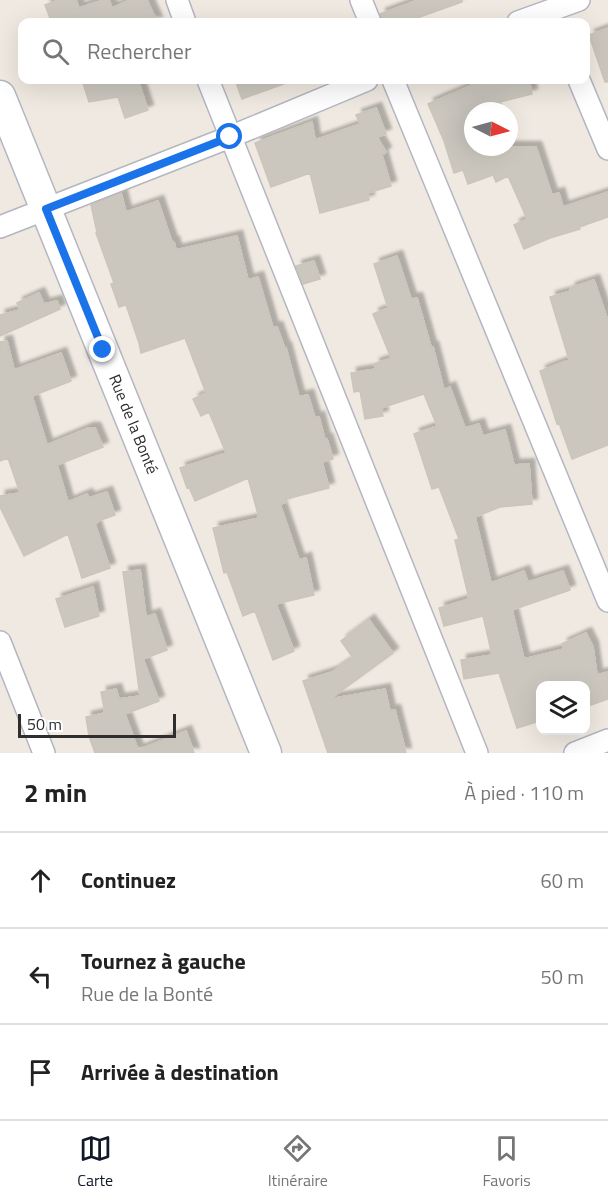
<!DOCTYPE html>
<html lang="fr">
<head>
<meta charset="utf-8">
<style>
  body { margin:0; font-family:"Titillium Web",sans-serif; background:#f2f2f2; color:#222 }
  .controls { position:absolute; right:18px; bottom:18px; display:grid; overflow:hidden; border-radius:12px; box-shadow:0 6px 24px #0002 }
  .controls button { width:54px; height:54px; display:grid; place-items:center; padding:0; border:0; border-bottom:2px solid #e0e0e0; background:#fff; color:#222; font:30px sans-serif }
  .compass { position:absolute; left:464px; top:102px; width:54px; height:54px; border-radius:50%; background:#fff; box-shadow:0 6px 24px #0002; rotate:96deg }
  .scale { position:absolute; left:18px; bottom:15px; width:158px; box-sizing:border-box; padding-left:6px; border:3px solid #2e2e2e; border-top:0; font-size:16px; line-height:21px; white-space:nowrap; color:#2e2e2e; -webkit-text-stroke:4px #fff; paint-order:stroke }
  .stop { position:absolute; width:18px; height:18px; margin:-14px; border:4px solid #1a73e8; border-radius:50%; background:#fff }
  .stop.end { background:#1a73e8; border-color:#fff; box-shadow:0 2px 6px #0008 }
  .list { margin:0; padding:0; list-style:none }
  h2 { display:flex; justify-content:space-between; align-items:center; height:78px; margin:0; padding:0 24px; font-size:26px }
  h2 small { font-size:20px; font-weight:400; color:#767676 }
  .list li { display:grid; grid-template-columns:39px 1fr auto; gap:18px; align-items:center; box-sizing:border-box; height:96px; padding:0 24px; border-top:2px solid #e0e0e0 }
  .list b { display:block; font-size:22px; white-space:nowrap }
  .list p { margin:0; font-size:20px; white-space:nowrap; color:#767676 }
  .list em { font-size:20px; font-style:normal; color:#767676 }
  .icon { flex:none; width:33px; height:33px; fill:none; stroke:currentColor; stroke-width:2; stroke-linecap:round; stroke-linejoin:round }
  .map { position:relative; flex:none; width:608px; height:753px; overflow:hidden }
  .search { position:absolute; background:#fff; box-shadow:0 6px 24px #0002; left:18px; right:18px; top:18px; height:66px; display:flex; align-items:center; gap:15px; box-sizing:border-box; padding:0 21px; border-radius:12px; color:#767676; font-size:22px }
  .sheet { height:366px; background:#fff }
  nav { display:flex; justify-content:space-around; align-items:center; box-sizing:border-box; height:84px; border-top:2px solid #e0e0e0; background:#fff; font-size:16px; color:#767676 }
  nav a { display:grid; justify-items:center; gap:3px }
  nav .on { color:#111827 }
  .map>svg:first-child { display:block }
  .building { fill:#cbc7bf; stroke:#cbc5ba; stroke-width:1.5; filter:url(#shadow) }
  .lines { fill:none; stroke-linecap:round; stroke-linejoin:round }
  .street-casing { stroke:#b4b7c1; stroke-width:24 }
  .secondary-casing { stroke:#b4b7c1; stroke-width:33 }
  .street { stroke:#fff; stroke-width:21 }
  .secondary { stroke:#fff; stroke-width:30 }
  .route { stroke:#1a73e8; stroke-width:8 }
  .labels { text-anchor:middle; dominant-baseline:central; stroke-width:5; stroke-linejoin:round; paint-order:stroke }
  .street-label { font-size:16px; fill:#2e2e2e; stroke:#fff }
</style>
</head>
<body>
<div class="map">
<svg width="608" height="753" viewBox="0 0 608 753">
  <defs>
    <filter id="shadow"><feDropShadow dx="5.5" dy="-5.5" stdDeviation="1.5" flood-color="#0004"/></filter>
  </defs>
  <rect width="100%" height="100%" fill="#efe9e1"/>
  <path class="building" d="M59 0H76L79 8 103 0H109L112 8 130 0H147L157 22H46L45 20 50 18 45 5Z
    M418 0H462V2L406 22H383L380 14Z
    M608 28V82H605L589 35Z
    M82 80H138L148 110 125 118 118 97 89 102Z
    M235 80H288L289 82 242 99Z
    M484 80H529L532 94 492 104 495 111H473V118L466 121 473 147H536L552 195 559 193 563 207 608 192V217L579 227 580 229 550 238 524 249 514 225 527 219 508 176 496 182 493 175 468 184 463 170 454 173 444 141 428 104Z
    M376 108 386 134 377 137 386 152 382 155 391 186 368 193 369 200 320 213 310 173 271 187 255 143 312 122 315 140 360 124 356 115Z
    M121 193 126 212 158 201 172 242H174L176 250 237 236 248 280 258 277 273 328 277 327 285 349 286 348 299 397 308 395 315 418 319 417 325 440 327 439 333 459 322 462 329 488 286 499 287 502 280 504 299 560 306 558 314 595 276 604 294 651 273 660 255 611 243 616 227 572 224 573 213 528 259 518 248 478 195 501 189 487 187 488 180 468 226 453 209 412 201 416 193 399 206 393 185 338 141 353 139 343 126 305 119 307 111 284 114 283 96 233 97 232 91 205Z
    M397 256 411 299 417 298 431 347H433L444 390 450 387 465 428 479 424 483 436 505 430 514 465 529 464 532 504 500 507 475 517 491 583 524 571 528 582 563 571 570 590 512 610 524 659 564 649 562 644 586 633 593 647 597 675 608 672V699L591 705 585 686H535L540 702V721L517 728 499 673 464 679 461 660 492 655 483 616 444 626 439 608 469 599 455 540 459 539 439 487 432 489 414 434 437 426 424 394 381 408 383 416 365 419 360 391 354 392 351 373 376 369 374 364 391 358 373 314 388 308 374 264Z
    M314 261 320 279 303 284 296 266Z
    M594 280 608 321V445L572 459 559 423 557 424 540 371 569 360 550 297 571 291 570 288Z
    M39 293 44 304 57 301 60 309 0 336V315L20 310 17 303Z
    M7 341 14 370 61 353 71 381 32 396 47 445 88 428H95L103 447 57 465 68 502 87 494 89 498 107 492 115 515 98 521V522L95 524 110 568 82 578 68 534 24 556 0 507V496L20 493 8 458 0 461V342Z
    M140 570 146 617 155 614 167 650 143 659 159 701 125 714 138 750 186 731 194 753H95L89 736 86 717 105 713 101 692 116 689 119 699 140 696 123 572Z
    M93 587 99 616 65 627 56 599Z
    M369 620 393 653 330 699 385 689 390 711 395 710 406 753H328L303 681 332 672 353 658 341 641Z"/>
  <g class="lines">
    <g class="street-casing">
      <path id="street" d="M177 0 185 22
        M361 0 370 22
        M518 22 579 0
        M208 80 477 753
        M393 80 608 601
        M579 80 608 149
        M0 227 230 137 367 80
        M0 642 44 753
        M575 753 608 740"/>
    </g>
    <g class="secondary-casing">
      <path id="secondary" d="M0 96 266 753"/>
    </g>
    <use href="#street" class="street"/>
    <use href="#secondary" class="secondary"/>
  </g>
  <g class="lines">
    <path class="route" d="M103 350 46 209 230 137"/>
  </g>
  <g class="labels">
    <g class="street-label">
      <text transform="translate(134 424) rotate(68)">Rue de la Bonté</text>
    </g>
  </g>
</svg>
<div class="controls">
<button><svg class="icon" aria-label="layers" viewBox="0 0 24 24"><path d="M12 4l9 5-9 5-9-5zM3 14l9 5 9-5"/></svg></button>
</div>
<svg class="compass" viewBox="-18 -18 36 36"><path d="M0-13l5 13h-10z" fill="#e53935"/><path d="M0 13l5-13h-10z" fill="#767676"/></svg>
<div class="scale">50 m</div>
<div class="stop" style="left:230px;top:137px"></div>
<div class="stop end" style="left:103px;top:350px"></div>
<div class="search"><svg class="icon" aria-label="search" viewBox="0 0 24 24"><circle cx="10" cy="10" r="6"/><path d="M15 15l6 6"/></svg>Rechercher</div>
</div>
<section class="sheet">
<h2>2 min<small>À pied · 110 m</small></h2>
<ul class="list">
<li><svg class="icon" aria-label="ahead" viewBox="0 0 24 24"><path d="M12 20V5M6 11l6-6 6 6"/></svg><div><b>Continuez</b></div><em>60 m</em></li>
<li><svg class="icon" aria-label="left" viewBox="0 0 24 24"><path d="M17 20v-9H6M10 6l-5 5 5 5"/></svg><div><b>Tournez à gauche</b><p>Rue de la Bonté</p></div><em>50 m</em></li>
<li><svg class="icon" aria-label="arrive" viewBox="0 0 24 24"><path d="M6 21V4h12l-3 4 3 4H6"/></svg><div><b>Arrivée à destination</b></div></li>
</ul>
</section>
<nav>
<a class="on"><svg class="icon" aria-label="map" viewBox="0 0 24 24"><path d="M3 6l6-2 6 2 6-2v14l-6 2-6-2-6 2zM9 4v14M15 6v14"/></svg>Carte</a>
<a><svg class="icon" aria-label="directions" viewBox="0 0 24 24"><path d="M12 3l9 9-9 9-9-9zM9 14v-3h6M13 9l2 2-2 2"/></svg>Itinéraire</a>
<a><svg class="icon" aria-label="saved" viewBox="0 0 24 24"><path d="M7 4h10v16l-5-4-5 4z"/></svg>Favoris</a>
</nav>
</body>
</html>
